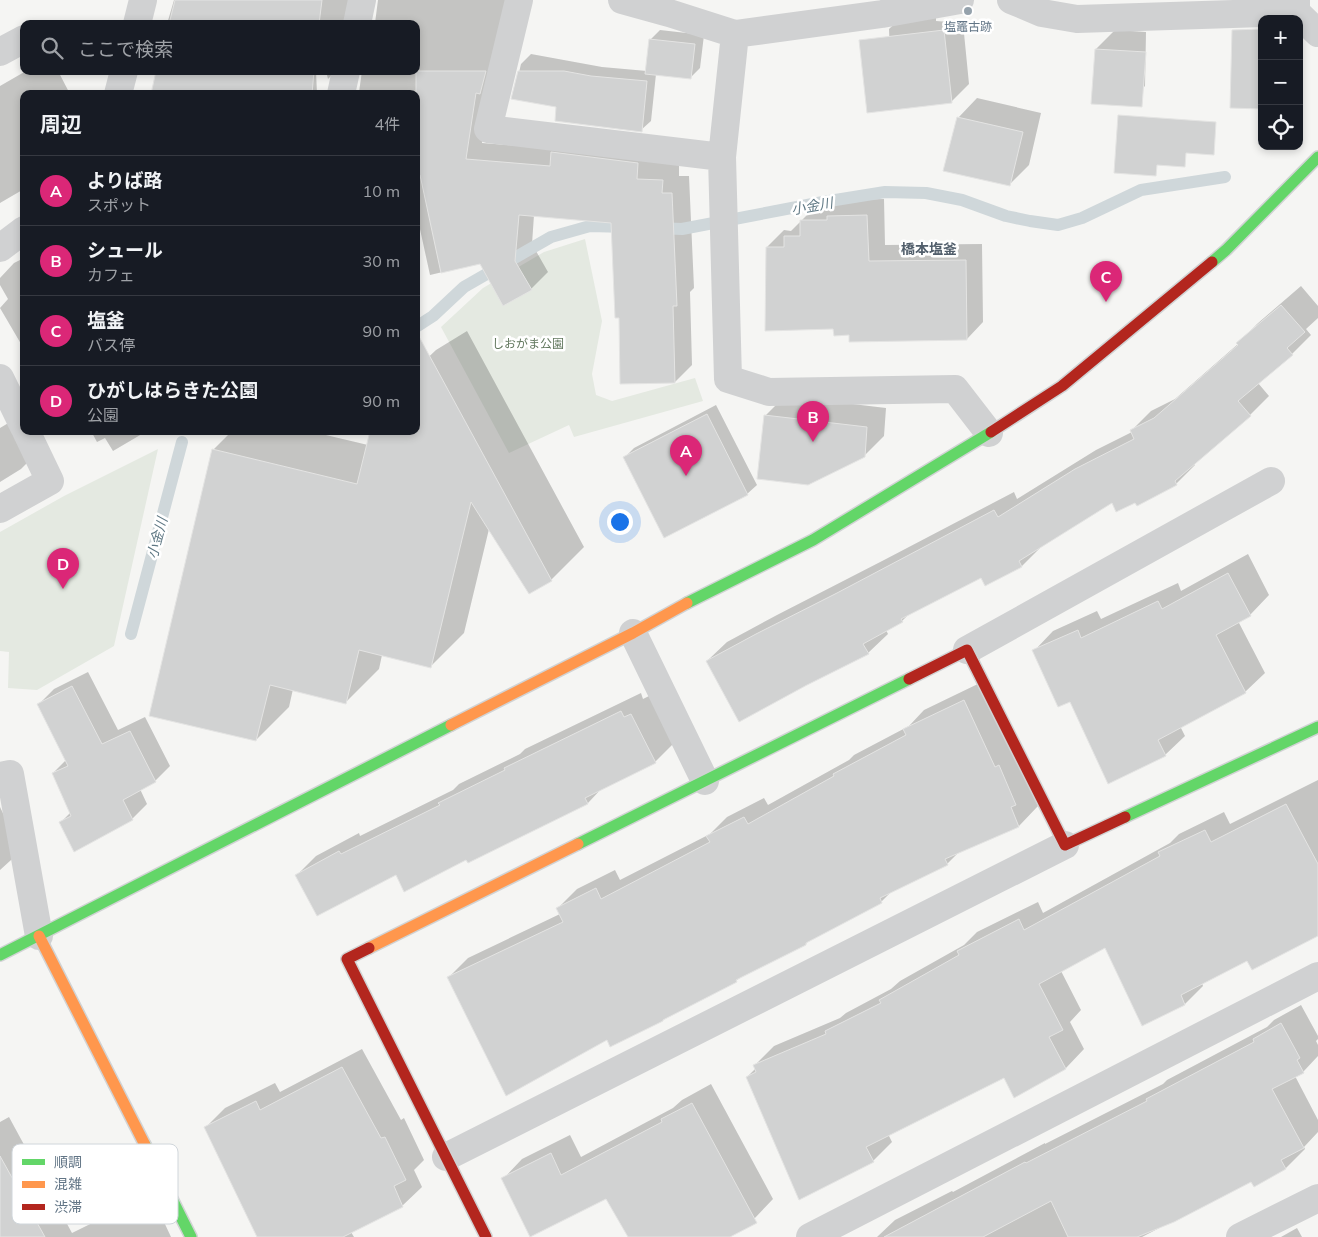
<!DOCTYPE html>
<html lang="ja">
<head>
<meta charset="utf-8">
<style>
  body { margin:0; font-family:Mulish,"Noto Sans JP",sans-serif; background:#20242c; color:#f1f3f6 }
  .controls { position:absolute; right:15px; top:15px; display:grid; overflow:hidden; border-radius:10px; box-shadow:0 2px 8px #0003 }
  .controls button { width:45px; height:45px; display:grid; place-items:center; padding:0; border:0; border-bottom:1px solid #363941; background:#171b24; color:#f1f3f6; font:25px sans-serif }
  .you { position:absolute; left:619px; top:521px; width:18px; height:18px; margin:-12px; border:4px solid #fff; border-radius:50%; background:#1a73e8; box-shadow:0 0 0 8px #1a73e833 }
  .badge { display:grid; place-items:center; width:32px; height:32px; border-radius:50%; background:#db2777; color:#fff; font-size:16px; font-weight:700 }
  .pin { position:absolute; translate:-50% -41px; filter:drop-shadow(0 1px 2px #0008) }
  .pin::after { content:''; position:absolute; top:26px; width:18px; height:15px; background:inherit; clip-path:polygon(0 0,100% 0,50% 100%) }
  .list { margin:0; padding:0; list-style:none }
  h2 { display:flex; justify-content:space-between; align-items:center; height:65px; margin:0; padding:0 20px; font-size:21px }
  h2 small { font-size:16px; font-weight:400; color:#9ea1a6 }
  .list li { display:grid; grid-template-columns:32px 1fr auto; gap:15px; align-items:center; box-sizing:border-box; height:70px; padding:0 20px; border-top:1px solid #363941 }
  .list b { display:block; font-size:19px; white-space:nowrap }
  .list p { margin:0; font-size:16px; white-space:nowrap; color:#9ea1a6 }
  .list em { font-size:16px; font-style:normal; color:#9ea1a6 }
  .icon { flex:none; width:28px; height:28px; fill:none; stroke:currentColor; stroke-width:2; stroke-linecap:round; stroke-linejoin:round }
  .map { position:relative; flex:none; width:1318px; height:1237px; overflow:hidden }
  .search { position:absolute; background:#171b24; box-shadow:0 2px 8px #0003; left:20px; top:20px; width:400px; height:55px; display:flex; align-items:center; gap:12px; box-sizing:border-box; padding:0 18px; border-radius:10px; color:#9ea1a6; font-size:19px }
  .panel { position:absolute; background:#171b24; box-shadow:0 2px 8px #0003; left:20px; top:90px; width:400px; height:345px; border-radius:10px }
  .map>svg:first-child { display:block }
  .green { fill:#e4e9e1 }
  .shadow { fill:#0003 }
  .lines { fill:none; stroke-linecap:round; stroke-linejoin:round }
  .stream { stroke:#cfd7da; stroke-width:12 }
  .building { fill:#d1d2d2; stroke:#e4e4e3 }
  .fast-casing { stroke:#d1d3d4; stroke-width:14 }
  .slow-casing { stroke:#d1d3d4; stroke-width:14 }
  .jam-casing { stroke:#d1d3d4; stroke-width:14 }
  .street { stroke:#d0d1d2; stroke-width:28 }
  .fast { stroke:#63d668; stroke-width:11 }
  .slow { stroke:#ff974d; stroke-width:11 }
  .jam { stroke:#b3261e; stroke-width:11 }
  .poi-dot { fill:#95a2ac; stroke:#fff; stroke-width:2 }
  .labels { text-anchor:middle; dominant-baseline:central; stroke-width:5; stroke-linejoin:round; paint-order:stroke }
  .poi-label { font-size:12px; fill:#627586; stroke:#fff }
  .park-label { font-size:12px; fill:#62785e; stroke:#fff }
  .water-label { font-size:14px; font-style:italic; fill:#5e7783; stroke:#fff }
  .neighbourhood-label { font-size:14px; font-weight:bold; fill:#515e6b; stroke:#fff }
  .key { fill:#fff; stroke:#d0d6db; stroke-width:1 }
  .key-label { font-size:14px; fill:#627586 }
</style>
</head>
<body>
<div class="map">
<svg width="1318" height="1237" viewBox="0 0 1318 1237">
  <rect width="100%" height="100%" fill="#f5f5f3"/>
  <path class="green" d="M585 239 602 321 592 374 596 395 612 401 695 378 703 401 574 437 569 425 509 453 441 327 483 288 510 272 544 252Z
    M158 449 114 646 37 690 8 688 9 652 0 651V532L64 496Z"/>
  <path class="shadow" d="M174 0H359L364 19 372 23H375L378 0H506L491 81 482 143 556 149 679 163V176H689L694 288 690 292 692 365 675 382 621 316 612 222 534 215 532 244 548 272 531 289 481 263 430 275 418 220H416V94H354L355 92H359L362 71H416V24H167Z
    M936 6V21L963 23 969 84 951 102 892 109 889 29 907 12Z
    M660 30 704 35 700 68 691 77 656 74 651 121 641 130 557 106 513 98 521 64 531 54 602 67 647 71 650 40Z
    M1115 30 1146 32 1145 86 1126 105 1096 49Z
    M26 71H58L70 94H24V189L0 203V86Z
    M158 71H316L317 94H152Z
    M326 71H336L328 79Z
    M977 98 1041 113 1029 165 1010 184 958 118Z
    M884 199 885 245 982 244 983 322 967 339 850 334 835 327 767 247 784 230 791 231 818 204H840L844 200Z
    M24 258V349L0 308 8 299 0 285V278L14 263Z
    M1301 286 1318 306V318L1306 329 1311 335 1292 354 1258 383 1269 396 1250 415 1194 463 1195 465 1176 484 1136 501 1112 502 1041 547 1022 566 985 584 982 577 911 612 902 621 886 630 888 634 868 653 707 661 727 642 777 615 886 559 1014 492 1017 499 1096 450 1132 432 1131 431 1151 411 1175 399 1238 344 1257 324Z
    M467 331 584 547 551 580 489 529 464 633 431 666 382 655 379 669 346 702 293 689 289 707 256 740 150 715 214 449 232 431H309L368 445 416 431V369L436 350Z
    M785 396 886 408 884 436 864 456 765 416Z
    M716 405 757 485 747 494 625 457 634 448Z
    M20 416 40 450 21 469 0 482V428Z
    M91 431H147L113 451 105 438 97 442Z
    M1248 554 1269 595 1250 615 1238 621 1265 673 1245 692 1180 726 1185 736 1165 755 1070 700 1034 651 1053 631 1097 611 1101 619 1178 583 1181 591Z
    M88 672 118 730 145 717 170 766 155 781 140 789 147 804 132 819 60 823 71 812 53 773 66 760 39 704 54 689Z
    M984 681 1038 806 1019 826 959 852 947 864 893 890 881 902 808 941 806 944 742 976 736 981 607 1038 448 978 468 958 560 914 558 908 577 889 615 870 620 880 710 834 727 817 764 798 768 805 849 760 854 755 909 726 924 710Z
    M641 693 643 699 651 695 674 743 655 762 603 787 588 803 468 861 467 859 396 873 297 875 316 856 359 833 360 836 453 790 459 784 520 754 525 749Z
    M1318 780V934L1248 959 1202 983 1203 986 1185 1004 1105 946 1061 971 1081 1010 1070 1022 1084 1049 1066 1068 1004 1077 888 1134 892 1142 873 1161 747 1077 756 1068 755 1065 774 1046 840 1018 846 1013 891 989 900 981 964 945 977 932 1038 902 1043 913 1170 843 1179 834 1224 812 1230 824Z
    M0 807 21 851 0 870Z
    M1301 1005 1318 1036V1039L1316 1041 1318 1045V1056L1303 1072 1295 1076 1318 1120V1132L1304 1147 1305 1149 1286 1168 1252 1180 1142 1237H877L895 1220 952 1191 953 1192 1045 1143V1144L1163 1084 1167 1080 1267 1027 1274 1020Z
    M362 1049 401 1120 404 1118 424 1160 414 1170 422 1187 402 1206 351 1232 354 1237H259L205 1128 225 1108 275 1083 280 1092Z
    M711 1084 773 1199 754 1219 723 1237H629L606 1197 503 1179 522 1159 570 1135 581 1157 673 1108 682 1100Z
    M9 1117 72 1233 151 1194 171 1237H0V1122Z
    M1297 1228 1302 1237H1281Z"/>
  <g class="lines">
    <path class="stream" d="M657 228 682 229 823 202 885 192 926 193 962 200 1006 216 1030 221 1058 225 1082 218 1141 190 1225 177
      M416 327 433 316 464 287 551 237 590 226 627 227
      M131 634 182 442"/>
  </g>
  <path class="building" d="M175 0H322L319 24H169Z
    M1262 29V109L1230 108 1232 30Z
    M944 30 952 103 867 113 859 40Z
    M649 39 695 44 691 79 645 74Z
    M1095 49 1146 52 1142 107 1091 104Z
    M156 71H314L312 94H151Z
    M416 71H486L480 94 476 93 466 159 550 166 551 152 638 163 637 179 663 180 662 193H672L677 306H673L675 383 620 384 619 318H615L611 223 519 215 515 261 532 290 503 306 480 264 441 273 420 175 416 174Z
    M518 71H564L591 76 647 81 642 132 555 121 556 107 511 99Z
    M1118 115 1216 122 1214 155 1186 153 1185 167 1157 165 1156 176 1114 173Z
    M957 117 1023 132 1010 186 943 171Z
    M867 215 869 261 966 260 967 340 849 342V335L834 336 833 329 765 331 766 247H784V236H800V220H827V216Z
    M1281 305 1305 332 1287 348 1293 355 1238 401 1251 416 1175 481 1177 485 1137 506 1135 503 1116 512 1112 503 1019 561 1022 567 985 586 981 578 901 619 903 622 863 644 869 654 807 685 739 722 706 661 756 634 837 593 994 510 998 517 1075 469 1134 439 1130 430 1154 418 1238 345 1236 343Z
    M416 331 552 581 529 594 471 502 431 668 359 650 346 704 270 685 256 741 149 716 212 449 357 484 370 431H416Z
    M707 414 748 495 664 538 623 457Z
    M764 415 867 427 865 457 808 485 757 479Z
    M1228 573 1251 616 1216 635 1246 693 1158 740 1166 756 1108 784 1070 702 1058 707 1032 650 1078 630 1081 638 1158 601 1162 609Z
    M72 686 102 744 130 731 156 782 123 800 133 820 74 852 59 822 71 816 52 773 68 766 37 704Z
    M964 700 995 767 999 765 1016 805 1011 807 1019 827 945 859 948 865 880 898 882 903 806 943V945L736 980 737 982 663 1020V1021L610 1047 607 1040 506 1096 447 977 563 922 556 908 596 888 601 899 710 842 706 836 744 817 748 824 834 776 833 774 906 735 903 729Z
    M621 711 624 717 631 714 656 763 585 798 588 804 468 863 466 860 404 892 396 875 317 916 295 875 339 851 341 854 440 805 438 803 505 770 504 768Z
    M1286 804 1318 864V936L1252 970 1247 961 1181 995 1185 1005 1142 1026 1105 948 1039 984 1063 1030 1049 1037 1066 1069 1014 1098 1004 1078 866 1147 874 1162 799 1200 746 1077 756 1072 753 1065 826 1034 825 1031 881 1003 879 1000 959 955 957 951 1019 919 1024 930 1160 856 1158 852 1205 830 1211 842Z
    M1281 1023 1300 1058 1297 1060 1304 1073 1272 1089 1304 1148 1281 1160 1286 1169 1254 1187 1251 1182 1174 1222 1137 1237H1068L1051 1201 983 1237H884L1025 1162 1026 1163 1147 1101 1146 1099 1254 1042 1253 1039Z
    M342 1067 381 1138 385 1137 406 1180 394 1186 403 1207 343 1237H257L204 1127 256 1101 260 1110Z
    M692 1103 757 1223 730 1237H628L606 1199 530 1237 501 1178 551 1153 561 1175 662 1122 661 1119Z
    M0 1156 45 1237H0Z"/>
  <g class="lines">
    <g class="fast-casing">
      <path id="fast" d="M1212 262 1226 250 1318 157
        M687 603 813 540 991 432
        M1125 817 1318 727
        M578 844 909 679
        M0 955 451 725
        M145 1145 191 1237"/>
    </g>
    <g class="slow-casing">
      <path id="slow" d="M451 725 633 633 687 603
        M39 936 145 1145
        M369 948 578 844"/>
    </g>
    <g class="jam-casing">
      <path id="jam" d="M991 432 1062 386 1212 262
        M909 679 967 650 1065 845 1125 817
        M369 948 347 959 486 1237"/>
    </g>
    <path class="street" d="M519 0 488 129 722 157
      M622 0 669 13 735 34 882 14 960 0
      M1011 0 1042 13 1077 19 1296 12V0
      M1296 12 1318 33
      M137 24 143 0
      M357 24 362 0
      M735 34 722 157 728 379 769 392 955 389 989 433
      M0 52 24 39
      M118 94 124 71
      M341 94 346 71
      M0 248 24 230
      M0 378 24 427
      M0 509 50 481 26 431
      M633 633 705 781
      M967 650 1271 481
      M0 776 10 774 39 936
      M446 1157 1065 845
      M810 1237 1318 976
      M1240 1237 1318 1198"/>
    <use href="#fast" class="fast"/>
    <use href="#slow" class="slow"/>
    <use href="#jam" class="jam"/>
  </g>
  <circle class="poi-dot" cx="968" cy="11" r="5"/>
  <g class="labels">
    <g class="poi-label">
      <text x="968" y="26">塩竈古跡</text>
    </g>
    <g class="park-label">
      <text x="528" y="343">しおがま公園</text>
    </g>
    <g class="water-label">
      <text transform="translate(812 206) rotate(-10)">小金川</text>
      <text transform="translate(157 538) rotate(-75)">小金川</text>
    </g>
    <g class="neighbourhood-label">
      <text x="929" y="249">橋本塩釜</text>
    </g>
  </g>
  <rect x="12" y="1144" width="166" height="80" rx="8" class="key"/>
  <rect x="22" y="1159" width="23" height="6" fill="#63d668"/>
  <rect x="22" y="1181" width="23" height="7" fill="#ff974d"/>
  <rect x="22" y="1204" width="23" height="6" fill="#b3261e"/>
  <g class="key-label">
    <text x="54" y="1167">順調</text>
    <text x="54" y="1189">混雑</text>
    <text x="54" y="1212">渋滞</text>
  </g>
</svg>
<div class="controls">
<button>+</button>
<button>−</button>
<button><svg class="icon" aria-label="locate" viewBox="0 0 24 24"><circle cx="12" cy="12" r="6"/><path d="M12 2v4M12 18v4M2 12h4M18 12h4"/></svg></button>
</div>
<div class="you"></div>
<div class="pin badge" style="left:686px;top:476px">A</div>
<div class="pin badge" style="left:813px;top:442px">B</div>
<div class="pin badge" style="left:1106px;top:302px">C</div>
<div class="pin badge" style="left:63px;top:589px">D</div>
<div class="search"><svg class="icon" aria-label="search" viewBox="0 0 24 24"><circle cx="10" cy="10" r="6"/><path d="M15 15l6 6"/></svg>ここで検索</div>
<section class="panel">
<h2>周辺<small>4件</small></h2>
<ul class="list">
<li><span class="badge">A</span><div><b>よりば路</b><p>スポット</p></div><em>10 m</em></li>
<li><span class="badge">B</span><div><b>シュール</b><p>カフェ</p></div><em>30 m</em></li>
<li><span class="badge">C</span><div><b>塩釜</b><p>バス停</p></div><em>90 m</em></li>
<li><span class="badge">D</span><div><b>ひがしはらきた公園</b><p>公園</p></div><em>90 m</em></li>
</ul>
</section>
</div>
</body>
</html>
